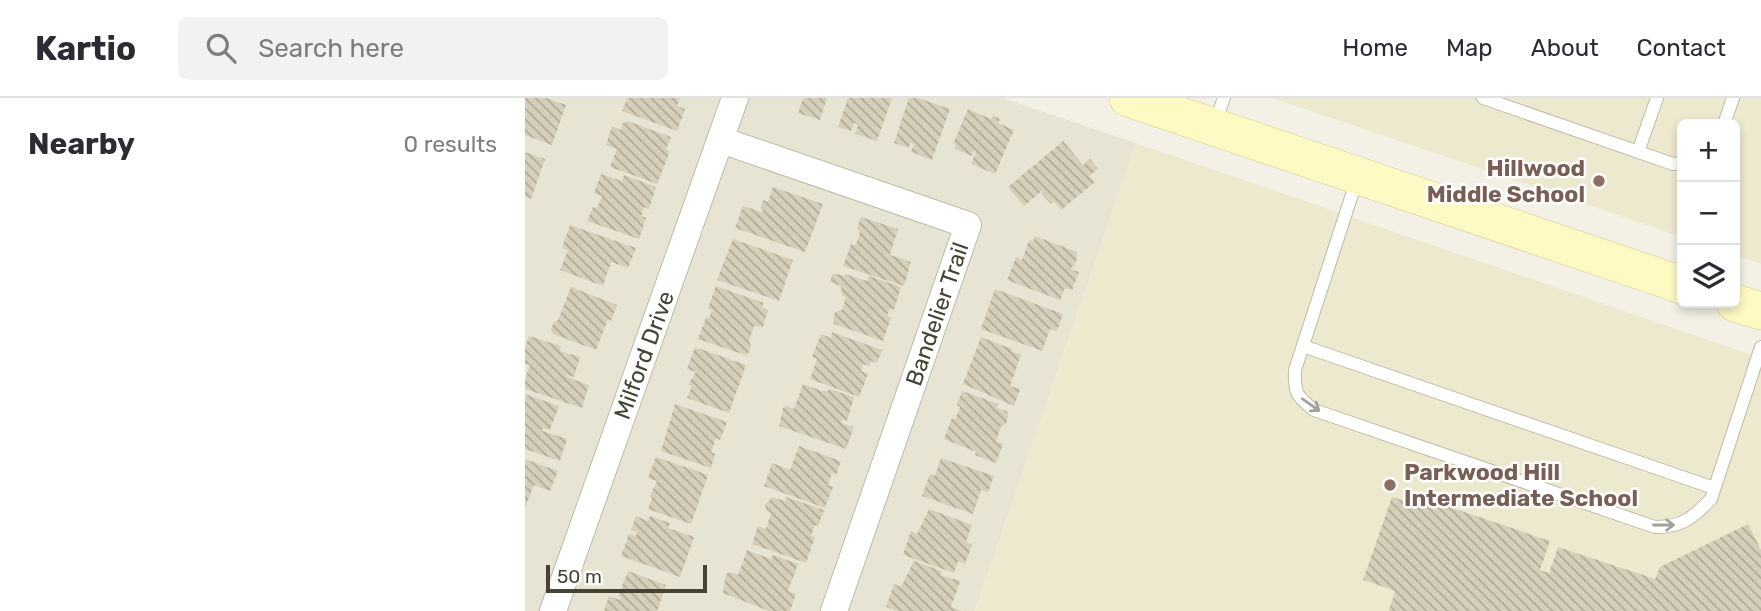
<!DOCTYPE html>
<html lang="en">
<head>
<meta charset="utf-8">
<style>
  body { margin:0; font-family:Rubik,sans-serif; background:#f2f2f3; color:#2b2b33 }
  .controls { position:absolute; right:21px; top:21px; display:grid; overflow:hidden; border-radius:10px; box-shadow:0 4px 10px #0003 }
  .controls button { width:63px; height:63px; display:grid; place-items:center; padding:0; border:0; border-bottom:2px solid #e1e1e2; background:#fff; color:#2b2b33; font:35px sans-serif }
  .scale { position:absolute; left:21px; bottom:18px; width:161px; box-sizing:border-box; padding-left:7px; border:4px solid #464234; border-top:0; font-size:19px; line-height:24px; white-space:nowrap; color:#464234; -webkit-text-stroke:5px #fff; paint-order:stroke }
  .list { margin:0; padding:0; list-style:none }
  h2 { display:flex; justify-content:space-between; align-items:center; height:91px; margin:0; padding:0 28px; font-size:30px }
  h2 small { font-size:23px; font-weight:400; color:#7c7c81 }
  .icon { flex:none; width:38px; height:38px; fill:none; stroke:currentColor; stroke-width:2; stroke-linecap:round; stroke-linejoin:round }
  .map { position:relative; flex:none; width:1236px; height:513px; overflow:hidden }
  header { display:flex; align-items:center; gap:42px; box-sizing:border-box; height:98px; padding:0 35px; background:#fff; border-bottom:2px solid #e1e1e2 }
  header strong { font-size:33px }
  nav { display:flex; gap:38px; margin-inline-start:auto; font-size:24px }
  .search { width:490px; height:63px; background:#f2f2f3; display:flex; align-items:center; gap:18px; box-sizing:border-box; padding:0 24px; border-radius:10px; color:#7c7c81; font-size:26px }
  main { display:flex }
  aside { flex:1; background:#fff }
  .map>svg:first-child { display:block }
  .residential { fill:#e7e4d3 }
  .education { fill:#ede9ce }
  .building { fill:url(#building-back-hatch) }
  .lines { fill:none; stroke-linecap:round; stroke-linejoin:round }
  .lane-casing { stroke:#bfbba7; stroke-width:14 }
  .street-casing { stroke:#bfbba7; stroke-width:28 }
  .secondary-casing { stroke:#d5ce93; stroke-width:38 }
  .lane { stroke:#fff; stroke-width:12 }
  .street { stroke:#fff; stroke-width:26 }
  .secondary { stroke:#fffac3; stroke-width:37 }
  .oneway { stroke:#a2a09a }
  .education-dot { fill:#8d6e63; stroke:#fff; stroke-width:2.5 }
  .labels { text-anchor:middle; dominant-baseline:central; stroke-width:5; stroke-linejoin:round; paint-order:stroke }
  .education-label { font-size:23px; font-weight:bold; fill:#785e54; stroke:#fff; text-anchor:end }
  .street-label { font-size:23px; fill:#464234; stroke:#fff }
</style>
</head>
<body>
<header>
<strong>Kartio</strong>
<div class="search"><svg class="icon" aria-label="search" viewBox="0 0 24 24"><circle cx="10" cy="10" r="6"/><path d="M15 15l6 6"/></svg>Search here</div>
<nav><a>Home</a><a>Map</a><a>About</a><a>Contact</a></nav>
</header>
<main>
<aside>
<h2>Nearby<small>0 results</small></h2>
<ul class="list">
</ul>
</aside>
<div class="map">
<svg width="1236" height="513" viewBox="0 0 1236 513">
  <defs>
    <pattern id="building-back-hatch" width="6" height="6" patternUnits="userSpaceOnUse" patternTransform="scale(1.75)"><rect width="6" height="6" fill="#d5cfba"/><path d="M-1 5l2 2M0 0l6 6M5-1l2 2" fill="none" stroke="#afaa98"/></pattern>
  </defs>
  <rect width="100%" height="100%" fill="#f3f1e5"/>
  <path class="residential" d="M0 0H478L611 45 450 513H0Z"/>
  <path class="education" d="M748 0H1236V166L1210 157V26H1157V139Z
    M611 45 1236 260V513H450Z"/>
  <path class="building" d="M0 0H21L41 7 27 47 0 37Z
    M102 0H155L152 8 160 11 152 33 97 13Z
    M278 0H302L295 22 273 15Z
    M323 0H367L352 43 330 36 333 27 329 25 326 33 313 29Z
    M384 0H393L425 11 407 62 386 54 389 46 385 45 384 50 369 45Z
    M443 11 466 21 468 18 475 21 473 25 489 32 470 76 446 66 451 53 449 52 447 58 430 51 431 47 428 46Z
    M103 23 146 39 141 52 145 53 132 86 85 69 92 51 81 47 87 28 96 32 98 25Z
    M538 43 558 67 565 61 573 71 564 78 570 84 536 112 529 103 526 106 517 96 518 92 499 108 483 89Z
    M0 54 20 61 6 101 0 98Z
    M76 76 97 83 99 77 131 89 124 111 119 109 116 118 121 120 114 141 62 123 68 109 72 110 77 98 69 95Z
    M248 89 298 106 280 154 210 130 218 108 237 114 238 111 236 110 238 102 243 104Z
    M336 119 373 131 365 157 386 164 379 188 318 168 326 146 331 147 335 133 332 131Z
    M45 127 111 150 103 170 86 164 78 188 35 172 43 152 37 150Z
    M510 138 552 154 551 157H553L549 169 547 168 546 171 554 174 547 192 540 190 535 202 482 182 491 159 497 162 504 142 508 143Z
    M208 141 268 162 254 203 192 182Z
    M308 175 320 178V176L342 183 344 178 376 189 369 212 365 210 362 218 366 220 358 243 309 226 308 221 310 214 317 212 321 199 317 198 316 188 305 184Z
    M191 188 239 205 237 209 243 212 238 229 229 228 224 243 226 248 224 254 220 257 173 241 181 219 184 220 187 212 183 210Z
    M46 189 92 207 86 223 83 221 71 252 28 236 26 231 29 224 33 222Z
    M470 191 538 216 532 233 525 231 517 253 456 231Z
    M307 234 357 252 352 265 346 263 344 268 338 266 336 273 343 276 334 299 285 281 292 261 287 259 296 236 306 240Z
    M4 238 36 248 35 253 55 259 49 279 42 277V279L64 287 57 310 0 291V281L5 267 0 266V250Z
    M456 239 487 251 486 253 496 257 485 288 495 291 489 308 438 286Z
    M170 249 221 267 204 315 162 300 167 288 163 287 171 274 162 271Z
    M278 286 297 293H303L304 291 329 299 322 323 317 321 316 325 329 329 321 351 254 328 258 310 261 308 269 311Z
    M437 293 474 306 472 310 482 313 483 319 481 326 476 328 471 343 478 346 471 365 450 357 451 354 419 341 427 320 430 322 435 309 432 307Z
    M0 296 34 308 25 332 18 330 17 333 42 341 35 363 0 351Z
    M150 306 202 324 195 342 191 340 186 354 190 356 186 370 136 353Z
    M274 348 316 363 311 377 307 375 303 387 308 389 300 410 239 388 247 365 265 372Z
    M131 359 183 377 166 426 123 411 127 399 125 398 132 383 123 380Z
    M416 360 469 378 463 394 456 392 448 416 397 398 405 376 410 378Z
    M0 361 33 373 25 393 9 387 0 410Z
    M247 399 260 403 261 399 299 412 293 428 290 427 286 438 290 439 281 465 227 446 233 428 241 431 246 415 242 413 240 408Z
    M867 399 901 410 904 402 1025 443 1015 472 1024 475 1033 449 1130 481 1135 469 1223 426 1236 452V513H864L870 493 838 482Z
    M404 411 447 427 441 444 447 447 440 466 433 463 429 475 378 457 386 433 392 436Z
    M111 418 123 423 125 418 145 425 143 430 169 439 155 479 96 458 104 436 111 438 112 434 106 432Z
    M222 452 246 461 248 457 273 466 263 493 271 496 265 513H244L198 495 201 476 206 474 213 477Z
    M389 463 417 473 415 477 435 483 426 509 436 513H372L361 509 369 486 376 489Z
    M103 473 141 487 132 513H79L84 498 95 502 96 499H93Z"/>
  <g class="lines">
    <g class="lane-casing">
      <path id="lane" d="M958 0 1148 66 1157 65
        M690 25 699 0
        M1199 26 1208 0
        M1113 54 1132 0
        M832 81 770 272C769 294 771 298 789 312L1130 429C1157 429 1168 420 1186 401L1236 249
        M778 248 1189 390"/>
    </g>
    <g class="street-casing">
      <path id="street" d="M196 42 443 127 309 513
        M28 513 210 0"/>
    </g>
    <g class="secondary-casing">
      <path id="secondary" d="M603 0 1157 187
        M1210 205 1236 213"/>
    </g>
    <use href="#lane" class="lane"/>
    <use href="#street" class="street"/>
    <use href="#secondary" class="secondary"/>
  </g>
  <defs><path id="oneway-shaft" d="M-6 0H5M1.5-3L5.5 0L1.5 3" fill="none" stroke-width="1.6" stroke-linecap="round" stroke-linejoin="round" transform="scale(1.75)"/></defs>
  <g class="oneway">
    <use href="#oneway-shaft" transform="translate(786 307) rotate(35)"/>
    <use href="#oneway-shaft" transform="translate(1139 427)"/>
  </g>
  <g class="education-dot">
    <circle cx="1074" cy="83" r="7"/>
    <circle cx="865" cy="387" r="7"/>
  </g>
  <g class="labels">
    <g class="education-label">
      <text x="1060" y="70">Hillwood<tspan x="1060" dy="26">Middle School</tspan></text>
      <text x="879" y="374" text-anchor="start">Parkwood Hill<tspan x="879" dy="26">Intermediate School</tspan></text>
    </g>
    <g class="street-label">
      <text transform="translate(412 216) rotate(-71)">Bandelier Trail</text>
      <text transform="translate(119 257) rotate(-70)">Milford Drive</text>
    </g>
  </g>
</svg>
<div class="controls">
<button>+</button>
<button>−</button>
<button><svg class="icon" aria-label="layers" viewBox="0 0 24 24"><path d="M12 4l9 5-9 5-9-5zM3 14l9 5 9-5"/></svg></button>
</div>
<div class="scale">50 m</div>
</div>
</main>
</body>
</html>
